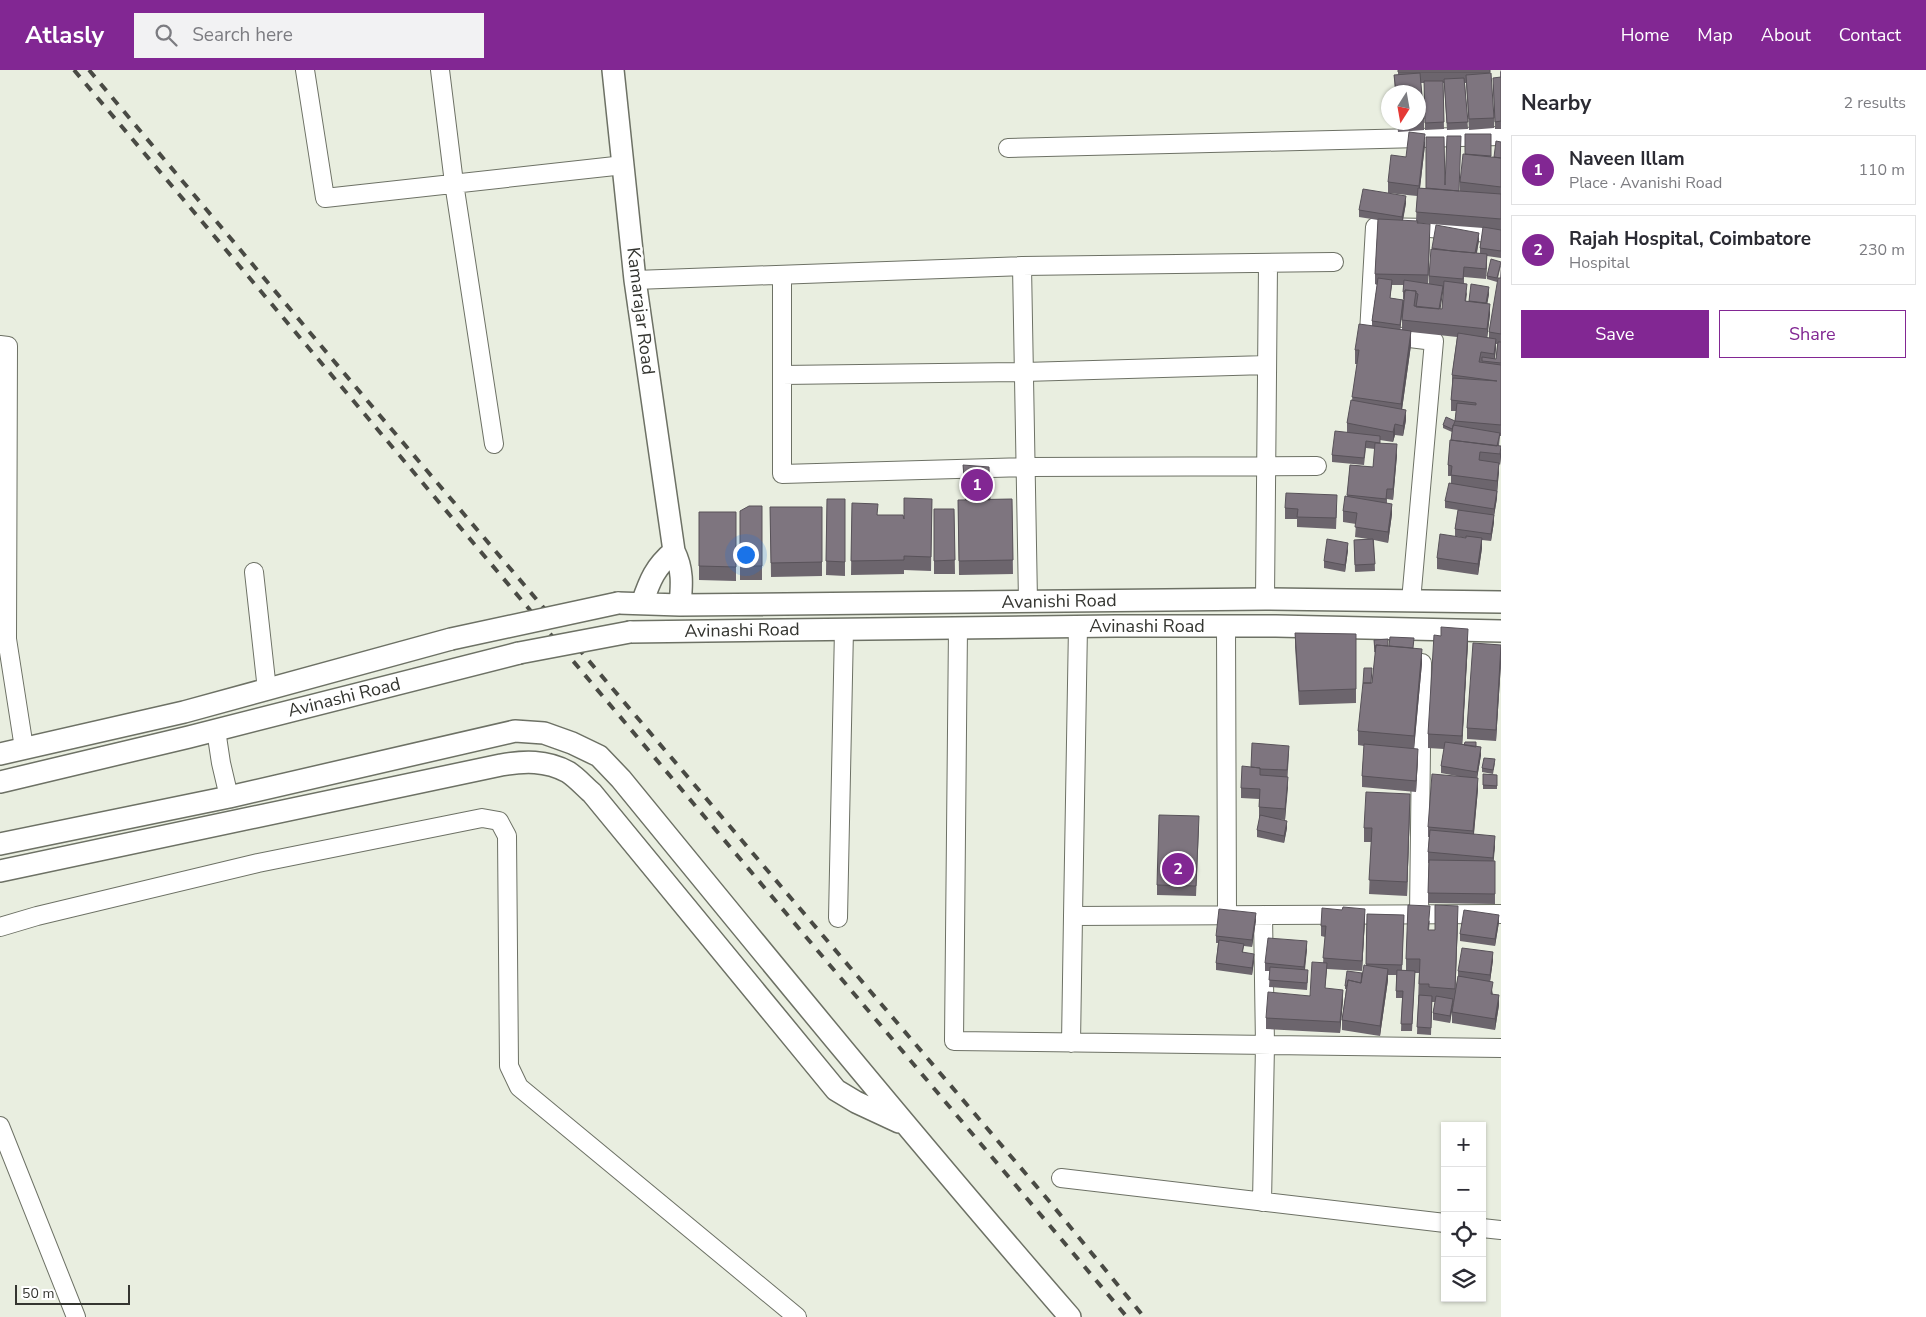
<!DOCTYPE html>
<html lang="en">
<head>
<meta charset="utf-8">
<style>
  body { margin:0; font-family:"Nunito Sans",sans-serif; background:#f2f2f3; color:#2b2b33 }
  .controls { position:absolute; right:15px; bottom:15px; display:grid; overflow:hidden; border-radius:0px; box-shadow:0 1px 4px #0004 }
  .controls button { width:45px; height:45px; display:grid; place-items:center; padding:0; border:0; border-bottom:1px solid #e1e1e2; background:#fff; color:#2b2b33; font:25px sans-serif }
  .compass { position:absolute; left:1381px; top:15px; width:45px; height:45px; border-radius:50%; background:#fff; box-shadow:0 1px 4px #0004; rotate:191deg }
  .scale { position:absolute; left:15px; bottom:12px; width:115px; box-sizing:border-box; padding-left:5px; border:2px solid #343530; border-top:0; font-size:14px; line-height:18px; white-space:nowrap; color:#343530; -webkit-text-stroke:4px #fff; paint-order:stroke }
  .you { position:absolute; left:745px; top:484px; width:18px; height:18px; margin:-12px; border:4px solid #fff; border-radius:50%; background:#1a73e8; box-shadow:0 0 0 8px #1a73e833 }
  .badge { display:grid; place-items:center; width:32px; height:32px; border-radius:50%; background:#822793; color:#fff; font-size:16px; font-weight:700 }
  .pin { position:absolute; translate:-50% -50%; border:2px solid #fff; box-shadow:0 1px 5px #0006 }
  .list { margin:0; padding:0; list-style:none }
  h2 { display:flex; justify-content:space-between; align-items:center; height:65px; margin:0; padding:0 20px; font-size:21px }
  h2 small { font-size:16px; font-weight:400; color:#7c7c81 }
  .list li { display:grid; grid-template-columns:32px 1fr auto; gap:15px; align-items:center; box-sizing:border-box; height:70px; margin:0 10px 10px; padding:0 10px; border:1px solid #e1e1e2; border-radius:0px }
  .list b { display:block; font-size:19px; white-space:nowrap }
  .list p { margin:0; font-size:16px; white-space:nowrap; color:#7c7c81 }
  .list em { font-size:16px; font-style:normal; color:#7c7c81 }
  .actions { display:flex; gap:10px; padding:15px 20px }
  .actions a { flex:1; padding:11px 0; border:1px solid #822793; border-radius:0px; text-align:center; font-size:18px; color:#822793 }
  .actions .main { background:#822793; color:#fff }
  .icon { flex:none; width:28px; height:28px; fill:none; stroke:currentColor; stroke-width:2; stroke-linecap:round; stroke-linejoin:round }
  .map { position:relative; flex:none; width:1501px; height:1247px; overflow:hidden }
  header { display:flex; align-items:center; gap:30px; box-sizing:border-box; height:70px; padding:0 25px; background:#822793; color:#fff }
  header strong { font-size:24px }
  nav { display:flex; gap:28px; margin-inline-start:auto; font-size:18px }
  .search { width:350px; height:45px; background:#f2f2f3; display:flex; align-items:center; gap:12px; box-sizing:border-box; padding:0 18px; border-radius:0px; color:#7c7c81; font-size:19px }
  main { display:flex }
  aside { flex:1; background:#fff }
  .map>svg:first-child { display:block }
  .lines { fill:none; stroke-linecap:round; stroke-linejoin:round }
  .minor-casing { stroke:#6d7165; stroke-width:20 }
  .major-casing { stroke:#6d7165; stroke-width:24 }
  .minor { stroke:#fff; stroke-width:18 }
  .major { stroke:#fff; stroke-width:21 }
  .rail { stroke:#494a44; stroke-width:4; stroke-dasharray:9 9; stroke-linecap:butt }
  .major-bridge-casing { stroke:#6d7165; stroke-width:24; stroke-linecap:butt }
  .major-bridge { stroke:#fff; stroke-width:21 }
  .wall { fill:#6c656d; fill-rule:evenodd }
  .shaded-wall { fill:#585259 }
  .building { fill:#7e757f; stroke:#585259 }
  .labels { text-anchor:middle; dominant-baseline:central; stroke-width:5; stroke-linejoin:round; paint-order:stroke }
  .street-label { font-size:18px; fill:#343530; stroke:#fff }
</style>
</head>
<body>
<header>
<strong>Atlasly</strong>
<div class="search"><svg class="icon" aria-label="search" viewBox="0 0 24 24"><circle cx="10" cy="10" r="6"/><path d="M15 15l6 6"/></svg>Search here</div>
<nav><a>Home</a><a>Map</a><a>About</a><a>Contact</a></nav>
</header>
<main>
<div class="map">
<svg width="1501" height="1247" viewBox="0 0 1501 1247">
  <rect width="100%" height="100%" fill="#e9eee0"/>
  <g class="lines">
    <g class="minor-casing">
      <path id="minor" d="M305 0 325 128 624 95
        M440 0 454 113 494 374
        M1008 78 1501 66
        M1022 196 1028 531
        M782 205V404L1026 397 1317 396
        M635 210 1022 196 1334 192
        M0 275 8 276 7 569 24 678
        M782 305 1024 302 1267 295
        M254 502 267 620
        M1265 529 1268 194
        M1411 531 1434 271 1369 263 1375 157 1430 158 1501 164
        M1078 556 1073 846 1501 844
        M1226 556 1227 845
        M958 557 954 971 1501 978
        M216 660 221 693 229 727
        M1419 844 1422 593
        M838 848 844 559
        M0 857 37 846 258 793 482 748 499 751 507 766 509 996 519 1017 797 1247
        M1071 973 1073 846
        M0 1056 76 1247
        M1061 1108 1445 1153
        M1262 1132 1265 975 1263 845
        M1482 1158 1501 1160"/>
    </g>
    <g class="major-casing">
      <path id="major" d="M613 0 635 210 674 481C683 499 682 514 680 535
        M618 533 680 535 1265 529 1501 532
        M642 533C650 510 655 497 674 481
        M630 562 1116 556H1276L1501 561
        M0 684 184 642 451 569
        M0 712 189 667 519 583
        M0 774 229 727 515 661 544 663 572 673 599 686 621 709C769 890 917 1071 1070 1247
        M0 801 501 695C524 691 546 690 568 702 576 707 584 716 592 723L836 1020 856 1032 899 1052"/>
    </g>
    <use href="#minor" class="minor"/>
    <use href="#major" class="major"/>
    <path class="rail" d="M74 0 1127 1247
      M89 0 365 328 1049 1131 1144 1247"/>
    <g class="major-bridge-casing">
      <path id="major-bridge" d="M451 569 618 533
        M519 583 630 562"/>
    </g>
    <use href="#major-bridge" class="major-bridge"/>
  </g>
  <path class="wall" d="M1398 0H1490L1494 48V58L1469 60 1466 13H1465L1468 59 1447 60 1444 13H1443L1444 59 1425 60 1424 13H1421L1424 49V60L1398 62 1397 52H1418V22H1395L1394 5H1398Z
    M1501 0V59H1495L1493 15 1500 7V2Z
    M1491 64V87H1494L1501 72V188L1487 186 1486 209 1464 207V213L1467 224 1466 231H1469L1489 224 1487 233 1490 244 1487 267 1489 268V262L1500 208 1501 195V366H1500L1499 376 1501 386 1500 395 1499 394 1497 428 1494 446V452L1491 471 1482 470V478L1478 505 1437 499V488L1466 468 1455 466V459L1458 440 1445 438V431L1451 413V406H1448V395L1452 362 1443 358V355L1455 351 1456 341H1451V330L1452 316V305L1457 267 1411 262V275L1402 339 1406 350 1403 366 1395 365 1393 372 1380 370V373L1397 385 1393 430 1387 429V433L1392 444 1388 473 1374 470 1375 501 1355 502 1354 470 1368 469 1355 467 1356 454 1343 452V441L1347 427 1350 395 1373 397 1375 379 1366 378 1364 395 1332 392V385L1347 362V353L1352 330 1357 294H1355V280L1372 256V251L1377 215 1375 214V204L1378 150 1359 147V140L1406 133 1403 151H1416L1417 126 1388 123V112L1406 87 1425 75 1420 118H1426L1445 115 1460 121V112L1465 84ZM1418 153 1483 158 1480 178V183H1477L1479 170 1432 178 1429 206V214H1428L1430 165ZM1392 215H1404L1403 222V229H1404L1403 230 1390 228ZM1443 218H1444L1442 239H1440ZM1402 244V260H1400ZM1496 274H1497L1496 289H1495Z
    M1501 195 1497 212 1487 209V206Z
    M963 395 990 430 1012 429 1013 504 959 505 958 430H965Z
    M827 429H845V506L826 505Z
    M932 429 931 501 904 500V504L851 505 852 433 878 445 904 449Z
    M1337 435 1336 459 1297 457V449H1285V438Z
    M762 436V510H740V441Z
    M770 437H822V506L771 507Z
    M934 439H954L955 504H934Z
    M699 442H736V511L699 510Z
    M1348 480 1345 502 1324 498V491Z
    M1295 563 1356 564V633L1299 635 1295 577Z
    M1441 566 1468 573 1462 674 1476 677 1481 685 1477 708 1478 719 1474 764 1495 776 1493 791H1495V834L1428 833 1429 793H1428V782L1429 767H1428V757L1462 707 1441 703V696L1444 679 1428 678V664Z
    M1374 570 1388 576 1414 578 1422 593 1414 678 1418 689 1416 722 1362 717V706L1364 676 1358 675V661L1372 613 1375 585Z
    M1501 575V593L1496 671 1467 669V658Z
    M1289 683 1285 750 1276 749 1287 758 1284 773 1257 767V760L1260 748H1259V729L1241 728V718L1251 697Z
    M1495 693 1493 704 1482 702V698Z
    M1483 704 1497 705V719H1483Z
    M1410 738 1407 826 1369 824 1371 772H1364V758Z
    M1199 757 1196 826 1157 825V815Z
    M1367 844 1404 845 1402 900 1406 901V889L1430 850 1429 860H1435L1458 850 1455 922 1458 906V901L1493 890 1490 911 1493 924 1499 935 1495 960 1452 953V942L1454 932H1453L1450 953 1433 950V943L1435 932H1432L1431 965 1417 964 1419 903H1415L1412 961H1401L1402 928H1396V905H1388V910L1380 966 1342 960V950L1346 919H1345V916L1362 903 1366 896Z
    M1365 849 1362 901 1327 899 1325 919 1343 930 1340 963 1266 959V948L1310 926 1323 893 1325 867 1321 866V856Z
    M1256 850 1252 877 1244 876 1243 882 1254 891 1252 905 1216 900V893L1218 873H1216V866Z
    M1499 852 1495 876 1460 871V864Z
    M1307 879 1305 900 1308 907 1307 920 1269 917 1270 901H1265V893Z"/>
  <path class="shaded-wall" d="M1425 64V75L1419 126V116Z
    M1406 126V133L1402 154V147Z
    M1430 154V165L1428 216V205Z
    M1479 163V170L1475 192V185Z
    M1487 184V195L1486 209V199Z
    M1443 216V223L1439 249V242Z
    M1489 217V224L1486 242V235Z
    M1403 230V237L1400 262V255Z
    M1490 234V244L1487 270V259Z
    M1411 261V275L1401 347V334Z
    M1496 269V279L1494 294V284Z
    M1406 340V350L1403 366V356Z
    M1395 354V365L1393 372V362Z
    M1397 374V385L1393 430V419Z
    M1501 376V386L1500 395V384Z
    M1499 393V403L1497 421V411Z
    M1497 421V428L1494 446V439Z
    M1392 434V444L1388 473V462Z
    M1494 445V452L1491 471V464Z
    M1482 468V478L1478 505V494Z
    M1348 473V480L1345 502V495Z
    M1468 559V573L1462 680V666Z
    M1422 579V593L1414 680V666Z
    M1501 583V593L1496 671V660Z
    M1481 677V685L1477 709V702Z
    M1418 679V689L1416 722V711Z
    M1288 707V718L1285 750V739Z
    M1478 708V719L1473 772V761Z
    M1410 724V738L1407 826V812Z
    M1287 751V758L1284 773V766Z
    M1495 766V776L1493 799V788Z
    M1458 836V850L1455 932V919Z
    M1365 839V849L1362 901V891Z
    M1256 843V850L1252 877V870Z
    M1499 845V852L1495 876V869Z
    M1307 871V879L1304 904V897Z
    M1493 882V890L1490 912V905Z
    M1254 884V891L1252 905V898Z
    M1388 899V910L1380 966V956Z
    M1343 920V930L1340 963V952Z
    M1499 925V935L1495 960V949Z
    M1453 929V936L1450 953V946Z"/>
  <path class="building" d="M1398 0H1490V2H1398Z
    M1420 3 1424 49 1418 50V22H1396L1394 5Z
    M1491 3 1494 48 1469 49 1466 5Z
    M1501 7V51L1495 52 1493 8Z
    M1464 8 1468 52 1447 53 1444 9Z
    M1424 11H1443L1444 52 1425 53Z
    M1409 62 1425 64 1419 116 1388 112 1391 85 1406 87Z
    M1465 64H1491V86L1465 84Z
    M1447 66H1461L1459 121 1426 118V67H1444L1445 115Z
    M1496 71 1501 72V88L1494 87Z
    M1463 84 1501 88V117L1460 112Z
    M1418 118 1501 124V149L1416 142Z
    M1363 119 1406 126 1402 147 1359 140Z
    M1378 149 1418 151 1417 153 1430 154 1428 205 1375 204Z
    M1436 155 1479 163 1475 183 1452 181 1432 178Z
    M1483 157 1501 160V181L1480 178Z
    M1431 179 1487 184 1486 199 1464 197 1463 209 1429 206Z
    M1491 189 1501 192 1497 208 1487 206Z
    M1378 208 1392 210 1390 228 1403 230 1400 255 1372 251Z
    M1498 208H1501V264L1489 262Z
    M1404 210 1443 216 1439 239 1416 237 1418 224 1416 223V221L1405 220V222H1403Z
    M1444 211 1467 214 1465 231 1490 234 1487 259 1402 250 1405 220 1416 221 1414 236 1442 239Z
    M1471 214 1489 217 1486 233 1469 231Z
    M1359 254 1411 261 1401 334 1352 327 1359 280H1355Z
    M1458 263 1496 269 1494 284 1481 282 1479 292 1501 295V355L1455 351 1457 333 1476 335V333L1451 330 1453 308 1497 311 1452 305Z
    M1498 272H1501V293L1482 291V287L1496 289Z
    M1351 330 1406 340 1403 356 1395 354 1393 362 1347 353Z
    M1446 347 1455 351 1452 359 1443 355Z
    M1453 355 1500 363 1497 376 1451 370Z
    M1335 361 1380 366V373L1366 371 1364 388 1332 385Z
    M1450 370 1501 376 1500 384 1480 382 1479 390 1499 393 1497 411 1451 405 1452 396 1448 395Z
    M1375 373 1397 374 1393 419H1387L1386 429 1347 425 1350 395 1373 397Z
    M963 395 989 397 990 430H966Z
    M1449 413 1497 421 1494 439 1445 431Z
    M1286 423 1337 425 1336 448 1297 447 1298 439 1285 438Z
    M1345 426 1392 434 1388 462 1355 457 1357 443 1343 441Z
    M904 428 932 429 931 487 904 486V490L851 491 852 433 878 434 877 445H903L904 449Z
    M827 429H845V492L826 491Z
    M1012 429 1013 490 959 491 958 430Z
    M749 436H762V496H740V441Z
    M770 437H822V492L771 493Z
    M934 439H954L955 490 934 491Z
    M1458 440 1494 445 1491 464 1455 459Z
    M699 442H736V497L699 496Z
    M1440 464 1466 468V466L1482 468 1478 494 1437 488Z
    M1327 469 1348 473 1345 495 1324 491Z
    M1373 469 1375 494 1355 495 1354 470Z
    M1441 557 1468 559 1462 666 1428 664 1434 565 1441 566Z
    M1295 563 1356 564V619L1299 621Z
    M1390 567 1414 568 1413 578 1389 576Z
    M1388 569V576L1376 575 1375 582 1374 570Z
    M1473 573 1501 575 1496 660 1467 658Z
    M1376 575 1422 579 1414 666 1358 661 1363 613H1372Z
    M1364 598H1372L1371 613H1363Z
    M1445 672 1481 677 1477 702 1441 696Z
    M1465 672H1476V677L1464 675Z
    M1252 673 1289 676 1287 700 1260 699V698L1251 697Z
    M1364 674 1418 679 1416 711 1362 706Z
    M1484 688 1495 689 1493 700 1482 698Z
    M1242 696 1260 698V705L1288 707 1285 739 1259 737 1260 719 1241 718Z
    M1432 704 1478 708 1473 761 1428 757Z
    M1483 704 1497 705V716L1483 715Z
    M1366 722 1410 724 1407 812 1369 810 1372 758H1364Z
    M1159 745 1199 746 1196 816 1157 815Z
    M1260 745 1287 751 1284 766 1257 760Z
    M1430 760 1495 766 1493 788 1428 782Z
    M1429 790 1495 791V824L1428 823Z
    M1408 835 1430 836 1428 860H1435V835L1458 836 1455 919 1429 917V914H1419L1420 889H1406Z
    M1343 837 1365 839 1362 891 1323 888 1326 856H1321L1322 838 1342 840Z
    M1219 839 1256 843 1252 870 1216 866Z
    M1464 840 1499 845 1495 869 1460 864Z
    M1367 844 1404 845 1402 895 1366 894Z
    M1268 868 1307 871 1304 897 1265 893Z
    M1219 870 1244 874 1242 882 1254 884 1252 898 1216 893Z
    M1462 878 1493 882 1490 905 1458 901Z
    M1312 892 1327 893 1325 918 1343 920 1340 952 1266 948 1268 922 1310 926Z
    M1364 895 1388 899 1380 956 1342 950 1348 910 1361 913Z
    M1270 897 1308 900 1307 913 1269 910Z
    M1397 900 1415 901 1412 954H1401L1403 921H1396Z
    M1347 901 1362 903 1361 913 1348 910 1347 916H1345Z
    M1458 906 1493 912 1491 924 1499 925 1495 949 1452 942Z
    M1419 925 1432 926 1431 958 1417 957Z
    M1436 926 1453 929 1450 946 1433 943Z"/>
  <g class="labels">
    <g class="street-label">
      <text transform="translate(641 241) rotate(83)">Kamarajar Road</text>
      <text transform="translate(1059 531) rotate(-1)">Avanishi Road</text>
      <text x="1147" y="556">Avinashi Road</text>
      <text transform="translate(742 560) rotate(-1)">Avinashi Road</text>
      <text transform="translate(344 627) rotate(-14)">Avinashi Road</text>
    </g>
  </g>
</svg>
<div class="controls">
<button>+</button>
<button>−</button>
<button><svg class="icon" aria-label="locate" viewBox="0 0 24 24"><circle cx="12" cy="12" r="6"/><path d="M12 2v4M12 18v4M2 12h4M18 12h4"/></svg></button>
<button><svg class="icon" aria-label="layers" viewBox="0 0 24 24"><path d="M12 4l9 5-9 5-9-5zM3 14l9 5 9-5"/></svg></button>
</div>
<svg class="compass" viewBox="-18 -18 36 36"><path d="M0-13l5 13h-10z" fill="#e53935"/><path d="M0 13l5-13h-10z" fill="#7c7c81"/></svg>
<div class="scale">50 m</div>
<div class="you"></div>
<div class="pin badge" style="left:977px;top:415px">1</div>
<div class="pin badge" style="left:1178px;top:799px">2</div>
</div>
<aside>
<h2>Nearby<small>2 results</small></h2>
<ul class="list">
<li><span class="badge">1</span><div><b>Naveen Illam</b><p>Place · Avanishi Road</p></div><em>110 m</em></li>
<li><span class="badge">2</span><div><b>Rajah Hospital, Coimbatore</b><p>Hospital</p></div><em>230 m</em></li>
</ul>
<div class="actions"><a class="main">Save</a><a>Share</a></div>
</aside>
</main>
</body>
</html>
